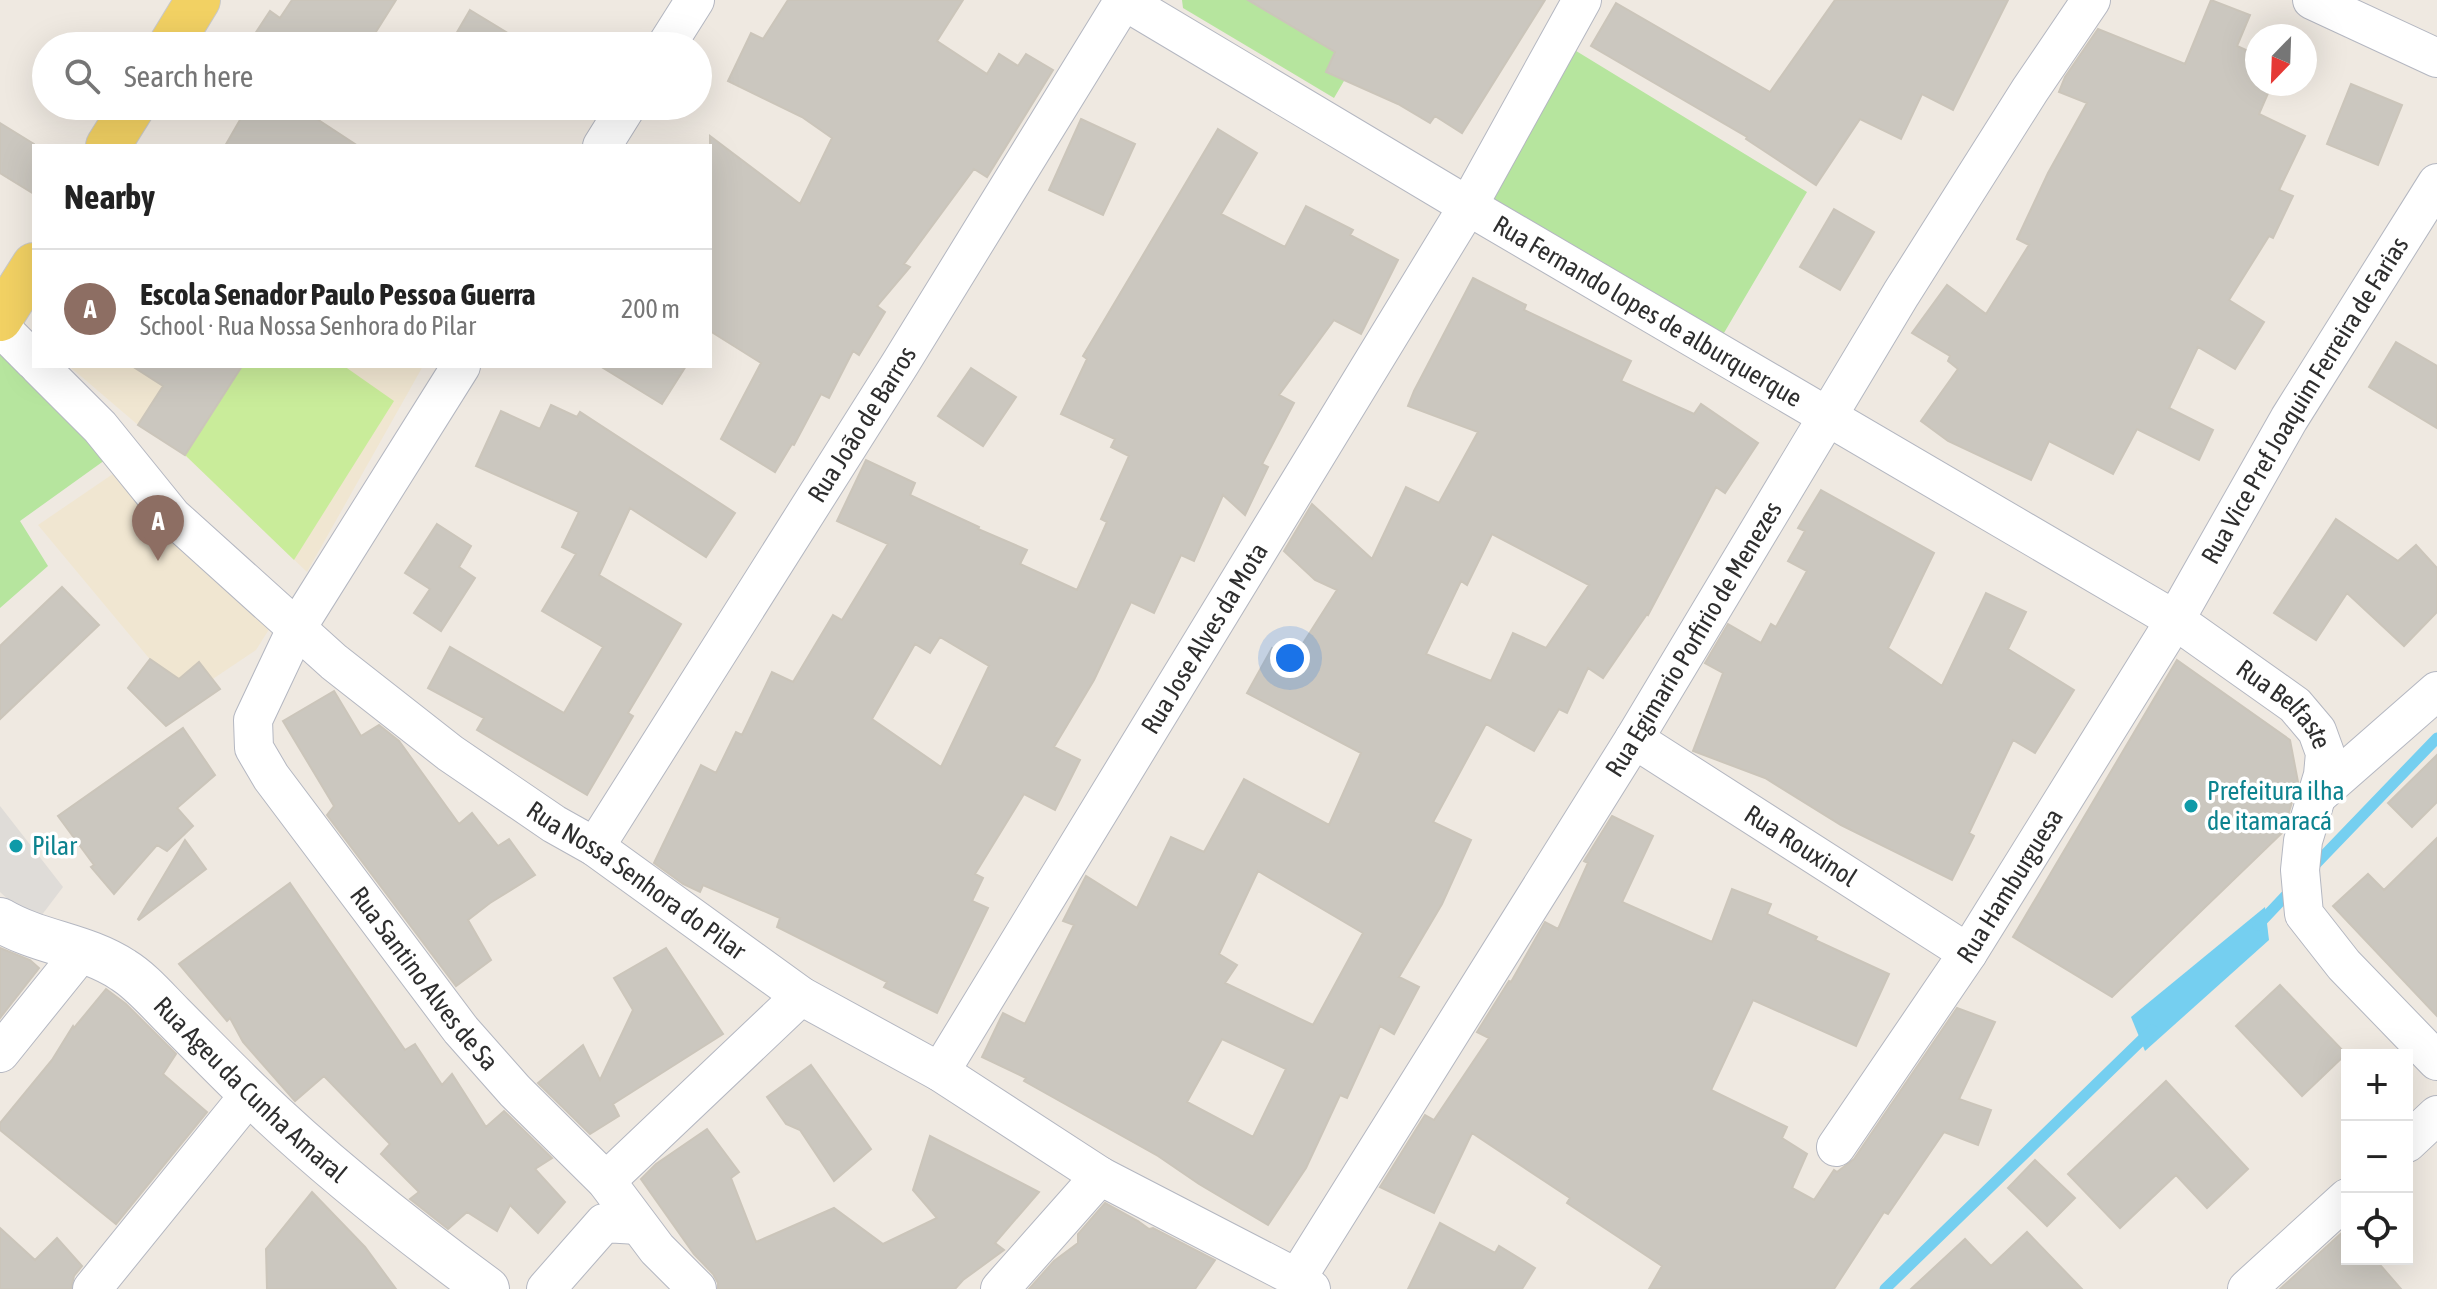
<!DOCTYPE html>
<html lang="en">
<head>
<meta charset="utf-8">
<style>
  body { margin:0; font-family:"Asap Condensed",sans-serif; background:#f6f6f6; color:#222 }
  .controls { position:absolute; right:24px; bottom:24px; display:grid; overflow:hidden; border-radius:0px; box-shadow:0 8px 32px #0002 }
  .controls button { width:72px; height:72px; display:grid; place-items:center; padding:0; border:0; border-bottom:2px solid #e0e0e0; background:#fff; color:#222; font:40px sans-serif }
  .compass { position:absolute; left:2245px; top:24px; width:72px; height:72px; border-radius:50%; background:#fff; box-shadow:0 8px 32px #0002; rotate:203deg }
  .you { position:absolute; left:1290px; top:658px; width:28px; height:28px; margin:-20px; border:6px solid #fff; border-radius:50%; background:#1a73e8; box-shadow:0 0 0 12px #1a73e833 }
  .badge { display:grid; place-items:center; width:52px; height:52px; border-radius:50%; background:#4264fb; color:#fff; font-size:26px; font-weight:700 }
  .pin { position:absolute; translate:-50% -66px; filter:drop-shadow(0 2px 4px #0008) }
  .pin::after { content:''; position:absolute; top:42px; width:28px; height:24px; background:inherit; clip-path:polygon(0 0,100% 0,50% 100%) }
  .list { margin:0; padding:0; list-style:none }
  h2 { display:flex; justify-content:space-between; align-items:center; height:104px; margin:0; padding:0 32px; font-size:34px }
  h2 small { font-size:26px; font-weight:400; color:#767676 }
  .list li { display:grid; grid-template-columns:52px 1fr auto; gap:24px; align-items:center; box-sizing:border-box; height:120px; padding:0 32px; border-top:2px solid #e0e0e0 }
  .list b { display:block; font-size:30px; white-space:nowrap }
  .list p { margin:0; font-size:26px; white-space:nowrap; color:#767676 }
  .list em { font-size:26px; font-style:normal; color:#767676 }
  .icon { flex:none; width:44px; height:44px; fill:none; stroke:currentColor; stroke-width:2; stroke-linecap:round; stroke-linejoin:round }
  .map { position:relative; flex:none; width:2437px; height:1289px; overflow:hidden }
  .search { position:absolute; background:#fff; box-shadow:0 8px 32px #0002; left:32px; top:32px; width:680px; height:88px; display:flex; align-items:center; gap:20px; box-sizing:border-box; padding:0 28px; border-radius:44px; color:#767676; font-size:30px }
  .panel { position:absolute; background:#fff; box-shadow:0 8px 32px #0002; left:32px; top:144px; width:680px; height:224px; border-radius:0px }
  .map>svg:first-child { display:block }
  .education { fill:#f0e6d1 }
  .green { fill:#b6e59e }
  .pitch { fill:#c9ec9a }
  .plaza { fill:#dfdcd8 }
  .water { fill:#75cff0 }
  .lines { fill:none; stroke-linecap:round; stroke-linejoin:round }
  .stream { stroke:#75cff0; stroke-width:11 }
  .building { fill:#cbc7bf; stroke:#cbc5ba; stroke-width:2; fill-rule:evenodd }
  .street-casing { stroke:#b4b7c1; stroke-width:40 }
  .secondary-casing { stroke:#b4b7c1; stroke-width:46 }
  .primary-casing { stroke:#c9c9c9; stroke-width:46 }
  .street { stroke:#fff; stroke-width:38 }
  .secondary { stroke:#fff; stroke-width:44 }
  .primary { stroke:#f2d163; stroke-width:44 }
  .culture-dot { fill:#0f9aa8; stroke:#fff; stroke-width:3 }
  .labels { text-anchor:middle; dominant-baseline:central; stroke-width:7; stroke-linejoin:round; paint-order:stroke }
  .street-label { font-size:26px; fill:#2e2e2e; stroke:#fff }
  .culture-label { font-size:26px; fill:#0d838f; stroke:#fff; text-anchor:start }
</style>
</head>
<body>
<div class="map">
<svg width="2437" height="1289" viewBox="0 0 2437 1289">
  <rect width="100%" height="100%" fill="#efe9e1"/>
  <path class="education" d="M69 366H423L307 572 185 455 138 425Z
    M132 461 290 596 256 650 183 699 38 525Z"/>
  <path class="green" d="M1182 0H1344L1379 21 1334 98 1183 8Z
    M1568 46 1807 192 1721 338 1488 201Z
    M0 347 119 450 20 521 48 566 0 608Z"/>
  <path class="pitch" d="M242 366H344L394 401 294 560 185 455Z"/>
  <path class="plaza" d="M0 806 63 887 35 924 0 892Z"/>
  <path class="water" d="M2265 907 2269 940 2145 1051 2131 1017Z"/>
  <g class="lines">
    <path class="stream" d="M2310 870 2437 738
      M2258 925 2293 888
      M1885 1289 2152 1030"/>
  </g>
  <path class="building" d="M292 0H396L367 46H247L270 11 280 18Z
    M788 0H963L937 41 987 74 999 54 1018 66 1026 54 1053 70 987 177 974 169 904 264 910 267 877 306 885 312 859 355 853 351 829 398 821 394 794 445 792 444 775 472 721 439 761 363 710 331V136L800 204 832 138 802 117 728 81 751 33 763 39Z
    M1248 0H1545L1462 133 1435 116 1430 123 1398 104 1326 72 1335 52Z
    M1835 0H2008L1953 110 1922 94 1901 139 1860 119 1816 185 1746 139 1747 137 1591 46 1616 3 1770 92Z
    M2211 0 2250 15 2237 46 2257 55V84H2272L2259 114 2305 136 2279 190 2293 196 2273 238 2269 236 2229 300 2264 322 2235 369 2198 347 2169 408 2213 430 2199 460 2137 429 2113 474 2049 441 2031 480 1948 441 1921 421 1958 369 1948 361 1950 356 1912 333 1947 285 1986 314 2029 245 2017 239 2048 173 2087 103 2059 92 2065 77 2098 29 2185 64Z
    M470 10 529 46H449Z
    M2351 84 2402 105 2378 165 2327 144Z
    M248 106H297L358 146H225Z
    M1081 119 1135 144 1103 215 1049 190Z
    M0 123 34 144V194L0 173Z
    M1218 129 1257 153 1221 214 1285 247 1306 206 1353 230 1350 235 1398 260 1361 334 1334 320 1279 395 1294 403 1262 464 1268 467 1245 515 1223 495 1194 561 1181 555 1154 613 1131 602 1094 680 1054 747 1080 760 1055 810 1024 794 975 874 983 878 972 901 988 908 937 1013 884 987 887 982 777 927 780 918 703 885 700 892 683 884 654 863 701 765 716 773 736 732 742 735 772 672 793 682 833 615 842 620 888 544 837 521 866 460 915 483 910 495 979 527 978 529 1027 550 1020 564 1077 590 1107 522 1101 519 1129 456 1111 447 1115 439 1061 414 1087 359 1083 356ZM940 637 989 666 941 767 872 719 915 644 930 653Z
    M1834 209 1874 232 1840 290 1800 267Z
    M1473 278 1526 305 1524 310 1631 361 1621 381 1694 414 1701 404 1758 443 1725 493 1716 487 1648 615 1647 614 1603 678 1588 668 1567 713 1559 709 1534 751 1486 724 1433 822 1471 840 1442 904 1399 977 1419 987 1394 1034 1380 1026 1347 1098 1340 1095 1306 1168 1268 1225 1199 1184 1158 1156 1024 1081 1026 1078 982 1057 1003 1013 1025 1024 1074 925 1063 921 1086 876 1137 908 1171 837 1204 852 1244 779 1329 825 1361 753 1247 693 1272 648 1293 659 1337 590 1315 580 1284 551 1312 504 1372 559 1406 487 1439 503 1478 432 1408 406 1414 391ZM1492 534 1589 585 1546 648 1513 633 1491 681 1426 654 1461 581 1467 585ZM1258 871 1363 933 1313 1025 1225 983 1237 965 1219 954ZM1222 1039 1286 1069 1253 1137 1187 1102Z
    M2396 342 2437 366V428L2369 387Z
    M132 366H242L185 455 138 425 163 386Z
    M600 366H686L662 404Z
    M971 368 1016 397 983 446 938 416Z
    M551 405 577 417 580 412 735 513 706 557 630 508 599 575 681 624 628 713 633 716 587 795 477 730 484 718 428 688 450 647 564 713 603 647 542 611 576 554 562 547 579 512 476 466 501 411 540 429Z
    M1821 490 1934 553 1888 648 1942 686 1986 593 2026 612 2008 649 2074 690 2035 753 2013 740 1969 833 1974 836 1952 880 1841 825 1765 778 1693 751 1723 673 1705 663 1728 624 1761 643 1771 624 1776 627 1807 571 1788 561 1805 531 1798 528Z
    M2336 519 2398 561 2416 545 2437 568V612L2404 646 2347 593 2316 640 2274 613Z
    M437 524 471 546 459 567 475 578 441 631 414 613 430 589 405 573Z
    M62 587 99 625 0 719V646Z
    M150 659 179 679 199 662 220 689 166 726 128 688Z
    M2177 660 2290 740 2298 782 2283 832 2112 997 2013 937Z
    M334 691 361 736 379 725 399 741 459 824 472 813 498 846 509 839 535 875 490 903 468 920 491 960 456 986 327 815 334 806 283 721Z
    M183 728 215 775 177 808 193 826 167 851 157 845 114 894 91 867 94 865 58 816Z
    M2437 755V802L2412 827 2388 803Z
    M1612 816 1653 836 1622 902 1712 942 1732 889 1771 904 1767 914 1817 937 1815 940 1889 974 1856 1046 1753 1000 1711 1090 1787 1127 1782 1138 1807 1154 1792 1188 1814 1200 1834 1170 1837 1172 1854 1159 1957 1008 1995 1022 1959 1099 1991 1110 1978 1145 1944 1132 1888 1214 1884 1212 1834 1289H1649L1662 1266 1567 1203 1570 1198 1472 1133 1434 1213 1380 1187 1425 1115 1434 1120 1489 1038 1477 1032 1509 981 1511 982 1545 922 1558 929 1588 863 1584 861Z
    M2437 838V1016L2333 906 2368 874 2384 890Z
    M185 840 206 869 139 920 138 919Z
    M290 883 405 1050 415 1044 442 1085 452 1074 486 1127 504 1111 552 1158 535 1169 565 1202 538 1233 510 1205 497 1231 467 1212 448 1229 410 1199 419 1192 381 1154 390 1144 324 1076 295 1101 243 1042 230 1018 227 1021 179 964Z
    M0 948 30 960 39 968 0 1018Z
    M666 948 723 1034 613 1104 619 1116 590 1134 538 1083 583 1045 600 1080 633 1010 614 978Z
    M2280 985 2346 1054 2302 1096 2236 1026Z
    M106 989 126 1004 176 1054 163 1074 207 1112 116 1224 0 1130V1123L52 1060 73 1026 74 1028Z
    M811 1065 871 1149 834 1181 800 1130 786 1124 767 1097Z
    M2166 1081 2248 1169 2207 1208 2176 1175 2120 1228 2068 1174Z
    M707 1129 739 1172 731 1178 756 1242 834 1208 883 1244 937 1218 913 1190 930 1136 1039 1192 995 1243 1004 1250 963 1280 955 1289H718V1283L713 1274 694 1254 641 1179 656 1164Z
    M2035 1160 2075 1198 2047 1226 2008 1188Z
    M312 1192 365 1247 396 1289H267L266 1249Z
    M1105 1203 1138 1221 1149 1229 1153 1228 1215 1260 1195 1289H1029L1054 1261 1078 1243V1234Z
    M1440 1223 1495 1253 1499 1246 1535 1268 1522 1289H1408Z
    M0 1228 35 1260 57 1238 82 1266 74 1276 71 1289H0Z
    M2347 1228V1259H2375L2401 1289H2280Z
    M2027 1232 2082 1289H1911L1965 1239 1991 1266Z"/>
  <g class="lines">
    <g class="street-casing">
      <g id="street">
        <path id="s1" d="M1123 0 1468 206 2175 620 2295 705 2317 731 2325 753 2323 775 2303 841 2300 870 2304 914 2344 965 2437 1061"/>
        <path d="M2312 0 2437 58"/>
        <path d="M666 46 695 0"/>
        <path d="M602 146 627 106"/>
        <path d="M0 327 34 361"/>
        <path id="s2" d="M39 366 100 427 172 516 334 662 450 753 554 824 595 847 801 996 940 1072 1100 1176 1297 1278 1311 1289"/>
        <path id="s3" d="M461 366 296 629 253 720 254 748 271 777 461 1030 515 1091 606 1181 657 1249 697 1289"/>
        <path id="s4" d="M1634 739 1968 953"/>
        <path d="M2316 797 2437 691"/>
        <path id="s5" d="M595 847 900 364 1124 0"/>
        <path d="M0 1053 83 950"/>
        <path id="s6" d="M940 1072 1468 206 1582 0"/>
        <path d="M2407 1143 2437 1115"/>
        <path id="s7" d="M1836 1147 1968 953 2175 620 2289 419 2437 183"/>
        <path d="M606 1181 801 996"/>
        <path id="s8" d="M1297 1278 1634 739 1901 294 2030 90 2091 0"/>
        <path d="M92 1289 250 1094"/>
        <path d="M546 1289 604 1223 638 1225"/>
        <path d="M1000 1289 1100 1176"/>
        <path d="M2247 1289 2347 1198"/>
      </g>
    </g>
    <g class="secondary-casing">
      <g id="secondary">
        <path id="s9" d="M0 920C39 943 85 945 123 970 141 981 157 1000 172 1015 198 1041 223 1067 249 1092 323 1164 404 1228 487 1289"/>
      </g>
    </g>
    <g class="primary-casing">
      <path id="primary" d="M170 46 198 0
        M108 146 133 106
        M0 319 34 265"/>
    </g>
    <use href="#street" class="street"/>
    <use href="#secondary" class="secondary"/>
    <use href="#primary" class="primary"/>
  </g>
  <g class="culture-dot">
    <circle cx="2191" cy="806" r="8"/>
    <circle cx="16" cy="846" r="8"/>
  </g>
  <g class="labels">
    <g class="street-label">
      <text stroke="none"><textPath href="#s1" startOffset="610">Rua Fernando lopes de alburquerque</textPath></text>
      <text stroke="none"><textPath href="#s7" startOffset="882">Rua Vice Pref Joaquim Ferreira de Farias</textPath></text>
      <text stroke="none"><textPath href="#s5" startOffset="500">Rua João de Barros</textPath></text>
      <text stroke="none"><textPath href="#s6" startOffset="508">Rua Jose Alves da Mota</textPath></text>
      <text stroke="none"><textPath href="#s8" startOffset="752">Rua Egimario Porfirio de Menezes</textPath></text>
      <text stroke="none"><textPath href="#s1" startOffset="1360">Rua Belfaste</textPath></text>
      <text stroke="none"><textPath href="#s4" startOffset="198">Rua Rouxinol</textPath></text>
      <text stroke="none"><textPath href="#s2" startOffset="792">Rua Nossa Senhora do Pilar</textPath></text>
      <text stroke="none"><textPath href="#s7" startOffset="314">Rua Hamburguesa</textPath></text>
      <text stroke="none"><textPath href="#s3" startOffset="726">Rua Santino Alves de Sa</textPath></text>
      <text stroke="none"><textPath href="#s9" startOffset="308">Rua Ageu da Cunha Amaral</textPath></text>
    </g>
    <g class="culture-label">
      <text x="2207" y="791">Prefeitura ilha<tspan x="2207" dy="30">de itamaracá</tspan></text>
      <text x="32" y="846">Pilar</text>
    </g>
  </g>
</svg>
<div class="controls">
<button>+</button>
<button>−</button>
<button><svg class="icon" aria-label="locate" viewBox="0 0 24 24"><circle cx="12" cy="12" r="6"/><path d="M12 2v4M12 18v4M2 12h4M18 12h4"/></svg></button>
</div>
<svg class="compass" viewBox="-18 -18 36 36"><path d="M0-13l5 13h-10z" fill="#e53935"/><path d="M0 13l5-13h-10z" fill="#767676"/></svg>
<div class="you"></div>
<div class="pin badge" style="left:158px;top:561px;background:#8d6e63">A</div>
<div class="search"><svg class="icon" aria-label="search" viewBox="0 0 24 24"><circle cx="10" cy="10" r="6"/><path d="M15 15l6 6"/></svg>Search here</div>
<section class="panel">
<h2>Nearby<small></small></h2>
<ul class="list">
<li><span class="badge" style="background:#8d6e63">A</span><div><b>Escola Senador Paulo Pessoa Guerra</b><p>School · Rua Nossa Senhora do Pilar</p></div><em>200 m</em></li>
</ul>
</section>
</div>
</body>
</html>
